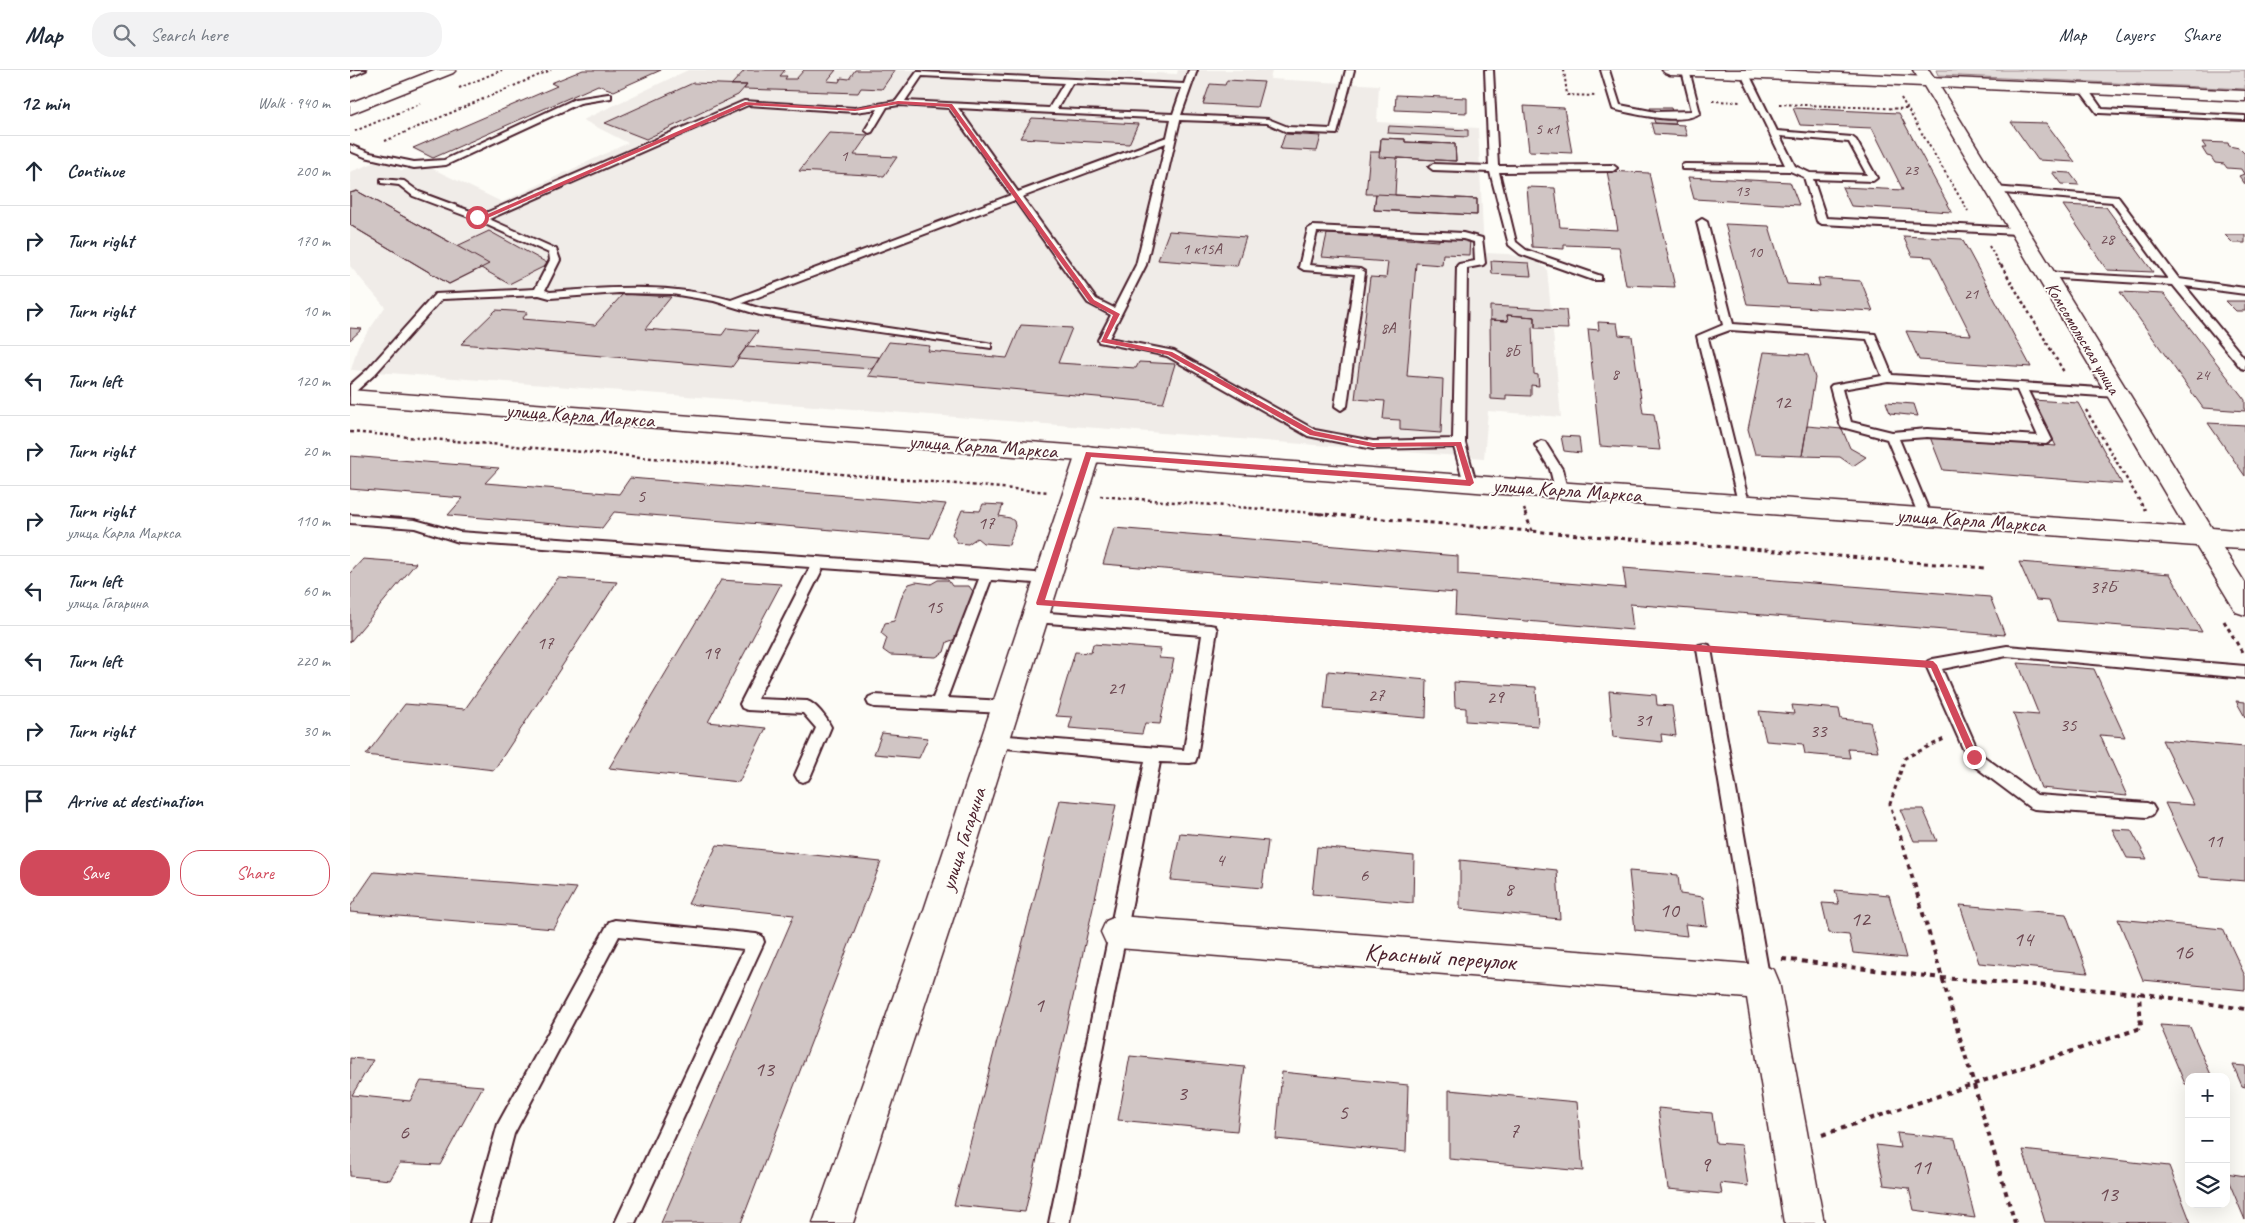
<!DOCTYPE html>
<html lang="en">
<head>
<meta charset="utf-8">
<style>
  body { margin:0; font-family:Caveat,sans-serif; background:#f2f2f3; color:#1f2937 }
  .controls { position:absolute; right:15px; bottom:15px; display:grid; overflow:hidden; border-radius:10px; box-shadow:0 5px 20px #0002 }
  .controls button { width:45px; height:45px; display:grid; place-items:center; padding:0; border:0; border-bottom:1px solid #e0e1e3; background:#fff; color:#1f2937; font:25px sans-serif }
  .stop { position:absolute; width:15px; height:15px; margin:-11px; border:4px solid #d1495b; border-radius:50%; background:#fff }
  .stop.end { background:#d1495b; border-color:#fff; box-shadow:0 1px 5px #0008 }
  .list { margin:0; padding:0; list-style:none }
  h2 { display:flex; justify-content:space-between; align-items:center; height:65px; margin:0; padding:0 20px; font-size:21px }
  h2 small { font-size:16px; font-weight:400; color:#747a83 }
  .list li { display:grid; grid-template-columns:32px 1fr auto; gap:15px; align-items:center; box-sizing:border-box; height:70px; padding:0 20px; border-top:1px solid #e0e1e3 }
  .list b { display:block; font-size:19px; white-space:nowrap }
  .list p { margin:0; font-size:16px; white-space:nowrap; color:#747a83 }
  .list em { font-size:16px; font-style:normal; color:#747a83 }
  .actions { display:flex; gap:10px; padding:15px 20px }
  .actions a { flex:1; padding:11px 0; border:1px solid #d1495b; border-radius:20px; text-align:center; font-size:18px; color:#d1495b }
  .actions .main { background:#d1495b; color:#fff }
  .icon { flex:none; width:28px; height:28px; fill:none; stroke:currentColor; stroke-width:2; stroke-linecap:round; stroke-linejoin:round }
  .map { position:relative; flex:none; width:1895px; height:1153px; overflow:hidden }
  header { display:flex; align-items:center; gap:30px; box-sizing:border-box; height:70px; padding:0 25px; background:#fff; border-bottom:1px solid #e0e1e3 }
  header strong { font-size:24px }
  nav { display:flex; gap:28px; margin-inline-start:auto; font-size:18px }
  .search { width:350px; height:45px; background:#f2f2f3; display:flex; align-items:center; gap:12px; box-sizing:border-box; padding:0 18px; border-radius:20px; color:#747a83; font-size:19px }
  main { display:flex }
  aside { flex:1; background:#fff }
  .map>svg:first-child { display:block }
  .built { fill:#f0ece8 }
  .green { fill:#e3dcda; stroke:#967e82 }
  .building { fill:#d0c5c4; stroke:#4a1f2b }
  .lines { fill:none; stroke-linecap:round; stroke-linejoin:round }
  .lane-casing { stroke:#4a1f2b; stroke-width:4 }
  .street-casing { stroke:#4a1f2b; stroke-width:3 }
  .secondary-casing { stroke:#4a1f2b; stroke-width:3 }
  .path-far3 { stroke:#4a1f2b; stroke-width:2; stroke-dasharray:2.5 2.5; stroke-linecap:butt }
  .path-far2 { stroke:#4a1f2b; stroke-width:2.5; stroke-dasharray:3 3; stroke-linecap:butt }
  .path-far1 { stroke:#4a1f2b; stroke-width:3; stroke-dasharray:4 4; stroke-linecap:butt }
  .path { stroke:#4a1f2b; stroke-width:4; stroke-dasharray:5 5; stroke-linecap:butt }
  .lane { fill:#fdfcf7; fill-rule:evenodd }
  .street { fill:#fdfcf7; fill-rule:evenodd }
  .secondary { fill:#fdfcf7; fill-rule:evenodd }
  .route { fill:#d1495b }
  .labels { text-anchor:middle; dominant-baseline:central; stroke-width:4; stroke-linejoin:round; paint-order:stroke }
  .far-number-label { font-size:16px; fill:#6c4851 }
  .far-street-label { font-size:18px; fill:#4a1f2b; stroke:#fdfcf7 }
  .number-label { font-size:19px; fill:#6c4851 }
  .street-label { font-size:21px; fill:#4a1f2b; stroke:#fdfcf7 }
  .near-number-label { font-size:22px; fill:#6c4851 }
  .near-street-label { font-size:25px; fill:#4a1f2b; stroke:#fdfcf7 }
</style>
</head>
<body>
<header>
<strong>Map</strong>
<div class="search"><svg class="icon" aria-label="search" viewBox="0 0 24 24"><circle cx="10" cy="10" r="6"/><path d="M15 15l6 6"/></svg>Search here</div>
<nav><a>Map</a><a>Layers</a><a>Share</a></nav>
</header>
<main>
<aside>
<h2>12 min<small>Walk · 940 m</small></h2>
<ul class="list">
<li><svg class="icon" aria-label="ahead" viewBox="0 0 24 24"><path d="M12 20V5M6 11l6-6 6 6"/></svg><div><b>Continue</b></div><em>200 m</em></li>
<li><svg class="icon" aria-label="right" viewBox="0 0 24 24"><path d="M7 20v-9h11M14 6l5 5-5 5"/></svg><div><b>Turn right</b></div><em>170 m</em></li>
<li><svg class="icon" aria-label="right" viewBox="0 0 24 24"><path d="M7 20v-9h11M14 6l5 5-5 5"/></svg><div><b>Turn right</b></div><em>10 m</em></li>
<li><svg class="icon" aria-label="left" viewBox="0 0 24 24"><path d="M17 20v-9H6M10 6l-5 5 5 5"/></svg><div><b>Turn left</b></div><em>120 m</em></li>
<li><svg class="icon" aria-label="right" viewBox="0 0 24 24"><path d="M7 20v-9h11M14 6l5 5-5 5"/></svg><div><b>Turn right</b></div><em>20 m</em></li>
<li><svg class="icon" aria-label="right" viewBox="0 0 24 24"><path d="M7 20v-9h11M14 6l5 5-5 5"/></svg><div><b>Turn right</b><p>улица Карла Маркса</p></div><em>110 m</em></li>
<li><svg class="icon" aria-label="left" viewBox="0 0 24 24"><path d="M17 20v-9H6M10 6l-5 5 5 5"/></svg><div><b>Turn left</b><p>улица Гагарина</p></div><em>60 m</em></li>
<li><svg class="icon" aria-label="left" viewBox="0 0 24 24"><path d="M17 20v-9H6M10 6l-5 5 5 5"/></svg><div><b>Turn left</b></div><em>220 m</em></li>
<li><svg class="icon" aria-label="right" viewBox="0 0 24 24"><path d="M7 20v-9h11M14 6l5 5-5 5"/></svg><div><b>Turn right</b></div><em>30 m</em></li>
<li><svg class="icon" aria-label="arrive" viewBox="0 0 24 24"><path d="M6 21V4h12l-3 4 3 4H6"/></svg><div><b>Arrive at destination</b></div></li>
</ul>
<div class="actions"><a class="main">Save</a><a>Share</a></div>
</aside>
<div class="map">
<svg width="1895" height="1153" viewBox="0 0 1895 1153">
  <rect width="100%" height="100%" fill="#fdfcf7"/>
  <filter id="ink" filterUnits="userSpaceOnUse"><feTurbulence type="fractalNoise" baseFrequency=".02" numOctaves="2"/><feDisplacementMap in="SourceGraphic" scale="10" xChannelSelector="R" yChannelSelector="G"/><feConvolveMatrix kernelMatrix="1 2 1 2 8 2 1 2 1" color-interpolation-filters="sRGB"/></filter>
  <g filter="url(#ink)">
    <path class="built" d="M338 0H744L827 4 828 0H909L922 1 920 9 1029 15 1027 52 1128 58 1134 183 1158 184 1183 190 1197 199 1211 347 1138 341 1134 388 1 300 8 276 35 237 0 196V102L31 90 51 100 81 98 152 132 278 73 233 50Z"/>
    <path class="green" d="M1586 0H1895V19L1588 5Z"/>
    <path class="building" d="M233 0H311L264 21 248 15 83 88 63 78 207 16 201 13Z
      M395 0H435L430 6H437L435 9H446L454 0H486L477 11 489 12 491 8 499 9 505 0H545L532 19 511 18 508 23 394 19 397 15H381Z
      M877 10 914 12 907 37 853 34 860 14 875 15Z
      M343 13 397 15 388 25 296 69 255 53Z
      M1046 25 1117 28V43L1045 40Z
      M1174 36 1214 38 1222 83 1179 81Z
      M1300 38H1321L1326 54 1305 53Z
      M1443 38 1549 43 1602 142 1501 136 1492 117 1553 120 1522 58 1450 55Z
      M682 48 788 54 779 74 670 68Z
      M1661 52 1696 53 1725 92 1688 90Z
      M1301 53 1334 55 1337 66 1304 64Z
      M1039 56 1118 60V67L1038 63Z
      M479 63 518 65 504 85 547 87 534 106 449 101Z
      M935 64 971 66 967 81 930 79Z
      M1031 68 1055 69V72L1105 74 1106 91 1029 87Z
      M1031 68 1055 69V72L1105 74 1106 91 1047 88 1045 125 1127 129V145L1024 140 1026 124H1016L1020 82H1030Z
      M1852 72 1878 73 1879 76 1889 78 1895 84V114L1889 106 1894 104 1891 99 1877 98 1874 94 1865 93 1861 87 1857 86 1852 78H1856Z
      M1257 101 1299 103 1325 217 1276 215 1269 177 1214 175V179L1182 177 1177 117 1205 118 1210 157 1268 160Z
      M1702 102 1720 103 1729 115 1711 114Z
      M1338 107 1440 112 1449 135 1344 129Z
      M7 121 107 176 139 161 199 194 159 214 131 198 99 214 0 155V123Z
      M7 121 107 176 139 194 99 214 0 155V123Z
      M1026 124 1127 129V145L1024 140Z
      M1713 135 1756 137 1803 202 1757 200Z
      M1375 154 1419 156 1437 214 1470 216 1468 208 1511 211 1523 241 1397 234Z
      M819 161 896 167 887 196 808 190Z
      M977 164 1089 171V168L1120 170 1119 185 1093 184 1092 195 1066 193 1057 306 1093 309 1091 363 1050 360V350L1033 349 1035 331 1005 329 1020 207 1036 208 1038 192 972 187Z
      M1875 165H1895V173H1883Z
      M1553 166 1612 169 1681 297 1569 290 1556 261 1621 265 1582 187 1562 186Z
      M1141 191 1179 193 1181 206 1142 204Z
      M1770 222 1814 224 1895 330V341L1853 338Z
      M273 224 321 227 295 259 372 265 377 258 408 261 382 297 111 274 146 240 178 242 172 249 245 255Z
      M1876 231H1895V241H1886Z
      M1140 236 1216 240 1218 259 1185 258V247L1157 245 1158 251 1140 250Z
      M1157 245 1185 247V258L1182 257 1184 304 1188 305 1189 316 1181 315V326L1156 325V330L1141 329 1140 250 1158 251Z
      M1248 252 1267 253 1269 265 1282 266 1293 343 1304 344 1310 380 1250 376 1238 259 1249 260Z
      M671 255 722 258 708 293 786 298 789 292 825 294 813 333 518 306 539 272 580 276 578 281 657 288Z
      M0 258 12 259 0 270Z
      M397 276 529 287 522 299 387 289Z
      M1414 282 1458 285 1465 308 1452 386 1405 384 1398 359Z
      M1683 330 1728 333 1772 414 1593 400 1580 367 1706 376Z
      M1536 332 1564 334 1568 346 1540 343Z
      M1858 353 1895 355V406Z
      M1457 356 1492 359 1500 378 1516 387 1503 396 1490 387 1452 386Z
      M1211 366 1229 367 1231 383 1214 381Z
      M0 386 149 398 135 413 269 424 280 408 596 434 580 468 264 442 252 458 98 445 113 428 0 419Z
      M633 434 653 435 649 446 660 448 664 451 665 456 659 475 633 473 627 468 618 474 608 473 602 464 612 440 630 441Z
      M764 458 1108 486V504L1276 518 1273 498 1640 527 1655 565 1280 534 1283 560 1105 545 1106 523 753 494Z
      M13 489 66 493 0 572V503Z
      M1669 492 1820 504 1852 562 1707 551 1699 531 1686 530Z
      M208 508 267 512 144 700 16 685 55 634 115 639Z
      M371 510 431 514 358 652 416 658 389 712 259 698Z
      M588 510H598L602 516H619L625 524 609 568 597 572 594 582 586 587 540 585 533 580 537 568 531 563 535 553 544 551 553 523 559 514 566 512 581 514Z
      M743 574 811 579 809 588 824 589 810 654 795 653 792 664 719 658 722 647 706 646 725 582 741 583Z
      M1668 593 1744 599 1775 667 1750 665 1777 726 1691 718 1663 643 1689 645Z
      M978 601 1077 610 1076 648 974 639Z
      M1104 612 1186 617 1188 656 1116 651V638L1105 637Z
      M1259 621 1306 625 1307 635 1322 636 1326 666 1311 664 1312 672 1263 667Z
      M1886 631 1895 632V647Z
      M1442 635 1489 639 1491 649 1520 652 1528 681 1498 679 1500 688 1455 684 1453 674 1416 671 1409 641 1444 644Z
      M532 663 578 668 569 688 524 684Z
      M1812 670 1895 677V811L1850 807 1815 733 1844 735Z
      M710 730 766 735 675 1142 604 1135Z
      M1550 739H1573L1587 771H1564Z
      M1762 759 1781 760 1797 789 1777 788Z
      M830 763 918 771 912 818 821 810Z
      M367 775 531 792 391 1153H311L444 845 338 834Z
      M967 777 1064 786 1063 833 962 824Z
      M1110 790 1207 800 1210 849 1110 839Z
      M1279 801 1328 805 1330 824 1353 827 1357 856 1335 854 1337 866 1285 860Z
      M24 802 227 818 204 859 0 842V837Z
      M1485 820 1539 825 1556 888 1503 883 1499 865 1479 863 1472 833 1489 834Z
      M1610 835 1716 844 1738 903 1629 893Z
      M1768 849 1873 859 1895 906V920L1793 910Z
      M1810 955 1840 957 1862 1007H1839V1014H1835Z
      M780 986 895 997 887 1061 768 1050Z
      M0 988 23 990 2 1025 60 1031 71 1011 133 1016 90 1095 50 1093 40 1110 0 1106Z
      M1883 995 1895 996V1017L1892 1016Z
      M932 1002 1058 1015 1056 1082 926 1069Z
      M1099 1020 1227 1032 1233 1101 1099 1089Z
      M1308 1038 1362 1043 1366 1073 1392 1075 1398 1116 1370 1113 1372 1124 1318 1119Z
      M1547 1063 1605 1069 1625 1148 1564 1140 1559 1118 1534 1115 1526 1075 1550 1078Z
      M1673 1080 1819 1096 1841 1153 1695 1152Z
      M1876 1103 1895 1106V1150L1876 1105Z"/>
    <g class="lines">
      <g class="lane-casing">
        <path id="lane" d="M5 0H16L0 7V2Z
          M839 0H847L831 45 918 49 938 57 981 59 996 0H1004L987 64 937 62 917 53 830 50 796 195 759 268 824 281 965 360 1023 371 1103 369 1107 196 1109 194 1125 191 1124 172 1113 169 967 162 959 195 1010 199 1015 202 997 336 991 340 985 336 1005 204 954 200 949 197 958 159 963 156 1113 163 1132 168 1135 193 1133 195 1117 198 1115 373 1126 413 1124 416H1116L1114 413 1104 377 1023 379 958 366 817 286 749 272 748 270 761 245 738 233 665 130 392 233 412 239 637 273 641 274V278L410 245 364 231 322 224 269 223 200 228 189 225 92 229 25 304 4 323 0 325V315L17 300 85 224 185 219 200 190 199 183 124 149 63 126 49 115 31 113V109L54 111 69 122 131 145 394 31 505 38 546 31 567 2H570L834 14ZM572 6 714 13 699 38 555 31ZM722 13 832 18 823 44 707 39ZM398 35 505 42 528 39 515 60 519 63 522 62 537 37 549 35 599 38 661 125 381 230C321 213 262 217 200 222L195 220 210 190 206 179 139 149ZM608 38 821 49 817 67 668 122ZM816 73 786 195 764 238 746 229 672 127Z
          M1135 0H1143L1148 96 1263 95 1267 98 1263 101 1149 102 1166 172 1176 180 1251 206V210H1243L1170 184 1159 175 1140 102 1083 100 1079 97 1083 94 1139 96Z
          M1251 0H1259L1270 35 1306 42 1342 41 1332 1 1339 0 1350 43C1332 56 1284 44 1263 39Z
          M1392 2 1399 4 1427 61 1502 67 1506 70 1527 108 1523 111 1463 109 1476 148 1668 158 1673 161 1668 164 1472 154 1467 151 1454 107 1440 101 1332 99V95L1335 94 1435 95 1391 4ZM1430 66 1499 72 1517 105 1460 103 1445 96Z
          M1729 15H1735L1752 39 1895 46V50L1750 43H1747L1729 19Z
          M258 24H261V28L230 33 96 95 64 98 15 87 0 81V75L20 83 64 92 94 90 225 29Z
          M1644 117 1768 127 1829 209 1895 218V224L1835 216 1895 289V299L1891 298 1823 215 1692 207V203L1695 202 1818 209 1762 132 1641 122 1640 120Z
          M1352 149 1357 152 1383 254 1525 264 1542 305 1766 319 1772 323 1766 327 1678 321 1702 370 1696 374 1577 367 1549 369 1581 446 1575 450 1569 446 1537 369 1492 357 1490 354 1480 317 1482 315 1532 306 1517 269 1380 260 1358 268 1399 433 1397 436H1389L1347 266 1373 255 1347 152ZM1538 311 1667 320 1688 366 1577 359 1542 362 1501 352 1492 319Z
          M1191 371 1195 372 1212 399 1217 419 1215 422 1211 423 1205 419 1200 399 1185 375Z
          M0 445 65 450 109 462 637 499 698 504 703 506 705 509 703 512 698 514 641 510 597 628 656 631 661 633 663 637 661 641 656 643 524 637 519 635 517 631 519 627 524 625 583 628 629 509 473 498 407 629 457 631C466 634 477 648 481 657L461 705 458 710 453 712 448 710 445 705 466 658 453 643 397 640 392 638 390 634 460 497 109 472 65 458 0 453Z
          M685 542 860 555 865 556 867 560 847 687 845 692 840 693 810 692 719 1153H699L795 691 645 677 640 675 638 671 640 667 645 665 834 680 852 565 685 552 680 551 678 547 680 543Z
          M1354 574 1359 575 1361 579 1420 911 1417 917 1411 920 1405 917 1402 911 1347 579 1349 575Z
          M1657 576 1895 596V608L1657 586 1592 599 1629 683 1687 725 1797 733 1802 735 1805 740 1802 745 1797 747 1684 739 1679 737 1619 692 1576 595 1578 591 1583 589Z
          M265 850 406 864 412 866 414 872 285 1153H265L394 879 269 866 164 1064 140 1153H120L148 1054 259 852Z"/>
      </g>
      <g class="street-casing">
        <path id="street" d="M1563 0H1579L1587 12 1585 15H1573Z
          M738 376 746 378 750 384 606 840 503 1153H463L574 840 726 384 730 378Z
          M768 846 1412 895 1424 900 1429 912 1474 1153H1434L1397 928 768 878 756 873 751 862 756 851Z"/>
      </g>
      <g class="secondary-casing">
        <path id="secondary" d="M84 0H106L103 3 0 44V33Z
          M1312 0H1423L1895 21V31L1590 17 1862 458 1895 461V479L1873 478 1895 513V545L1886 542 1846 476 1165 425 0 334V320L1165 409 1835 457 1574 16 1320 5 1315 3Z"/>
      </g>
      <path class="path-far3" d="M1214 0 1217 25 1246 26
        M109 18 152 0
        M1551 28 1618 141
        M1362 31 1391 32
        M1429 34 1557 39
        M5 61 70 34
        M35 71 201 0
        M1639 176 1651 197"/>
      <path class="path-far2" d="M1651 195 1714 302
        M1736 340 1795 440
        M0 362 699 422
        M750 426 975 444
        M1174 439 1176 444"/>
      <path class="path-far1" d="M960 443 1635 498
        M1175 443 1182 461
        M872 546 1335 578
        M1874 551 1892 582
        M1374 580 1565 593
        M1547 758 1540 734 1555 688 1594 669"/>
      <path class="path" d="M1547 756 1665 1153
        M1432 889 1592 908 1789 923 1895 939
        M1472 1065 1791 958 1789 923"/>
      <use href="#lane" class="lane"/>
      <use href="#street" class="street"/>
      <use href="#secondary" class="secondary"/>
    </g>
  </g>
  <path class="route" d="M548 31 602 34 744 230 770 244 757 269 822 282 964 361 1023 373 1111 372 1124 413 1120 416 741 387 695 530 1583 591 1587 595 1628 687 1627 690H1621L1581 598 687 535 686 533 736 382 1116 410 1106 376 1023 377 960 365 818 285 751 272 763 245 740 233 599 37 548 34 505 41 397 35 133 150 124 147H131L395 32 505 39Z"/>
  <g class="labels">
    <g class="far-number-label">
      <text x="1197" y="59">5 к1</text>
      <text x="494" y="86">1</text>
      <text x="1561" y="100">23</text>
      <text x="1392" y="121">13</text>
      <text x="1757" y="169">28</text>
      <text x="852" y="179">1 к15А</text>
      <text x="1405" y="182">10</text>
      <text x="1621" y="224">21</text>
      <text x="1038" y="258">8А</text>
      <text x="1162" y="281">8Б</text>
      <text x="1265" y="304">8</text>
      <text x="1852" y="305">24</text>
    </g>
    <g class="far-street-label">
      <text transform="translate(1733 268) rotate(59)">Комсомольская улица</text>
    </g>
    <g class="number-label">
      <text x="1432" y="332">12</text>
      <text x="291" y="426">5</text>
      <text x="636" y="453">17</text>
      <text x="1753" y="517">37Б</text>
      <text x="584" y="537">15</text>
      <text x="195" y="573">17</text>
      <text x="361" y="583">19</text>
      <text x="766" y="618">21</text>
      <text x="1026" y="625">27</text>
      <text x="1145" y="627">29</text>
      <text x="1293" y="650">31</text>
      <text x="1718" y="655">35</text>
      <text x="1468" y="661">33</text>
      <text x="1864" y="771">11</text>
      <text x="870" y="790">4</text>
      <text x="1014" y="805">6</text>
      <text x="1159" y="819">8</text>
    </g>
    <g class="street-label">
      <text transform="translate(230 345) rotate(4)">улица Карла Маркса</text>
      <text transform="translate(633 376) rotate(4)">улица Карла Маркса</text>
      <text transform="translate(1217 420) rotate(4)">улица Карла Маркса</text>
      <text transform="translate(1621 450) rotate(4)">улица Карла Маркса</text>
      <text transform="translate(613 769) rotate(-72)">улица Гагарина</text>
    </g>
    <g class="near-number-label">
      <text x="1319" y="840">10</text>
      <text x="1510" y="849">12</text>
      <text x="1673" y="869">14</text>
      <text x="1833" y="882">16</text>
      <text x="689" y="935">1</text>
      <text x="414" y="999">13</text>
      <text x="832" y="1023">3</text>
      <text x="993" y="1042">5</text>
      <text x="1164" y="1060">7</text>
      <text x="54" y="1062">6</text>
      <text x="1355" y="1094">9</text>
      <text x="1571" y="1097">11</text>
      <text x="1758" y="1124">13</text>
    </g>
    <g class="near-street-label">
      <text transform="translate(1090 887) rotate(4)">Красный переулок</text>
    </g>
  </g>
</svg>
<div class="controls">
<button>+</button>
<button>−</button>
<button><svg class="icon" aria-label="layers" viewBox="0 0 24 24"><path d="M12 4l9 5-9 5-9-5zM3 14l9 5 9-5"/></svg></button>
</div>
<div class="stop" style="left:127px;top:147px"></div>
<div class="stop end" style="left:1624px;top:687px"></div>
</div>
</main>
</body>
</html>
